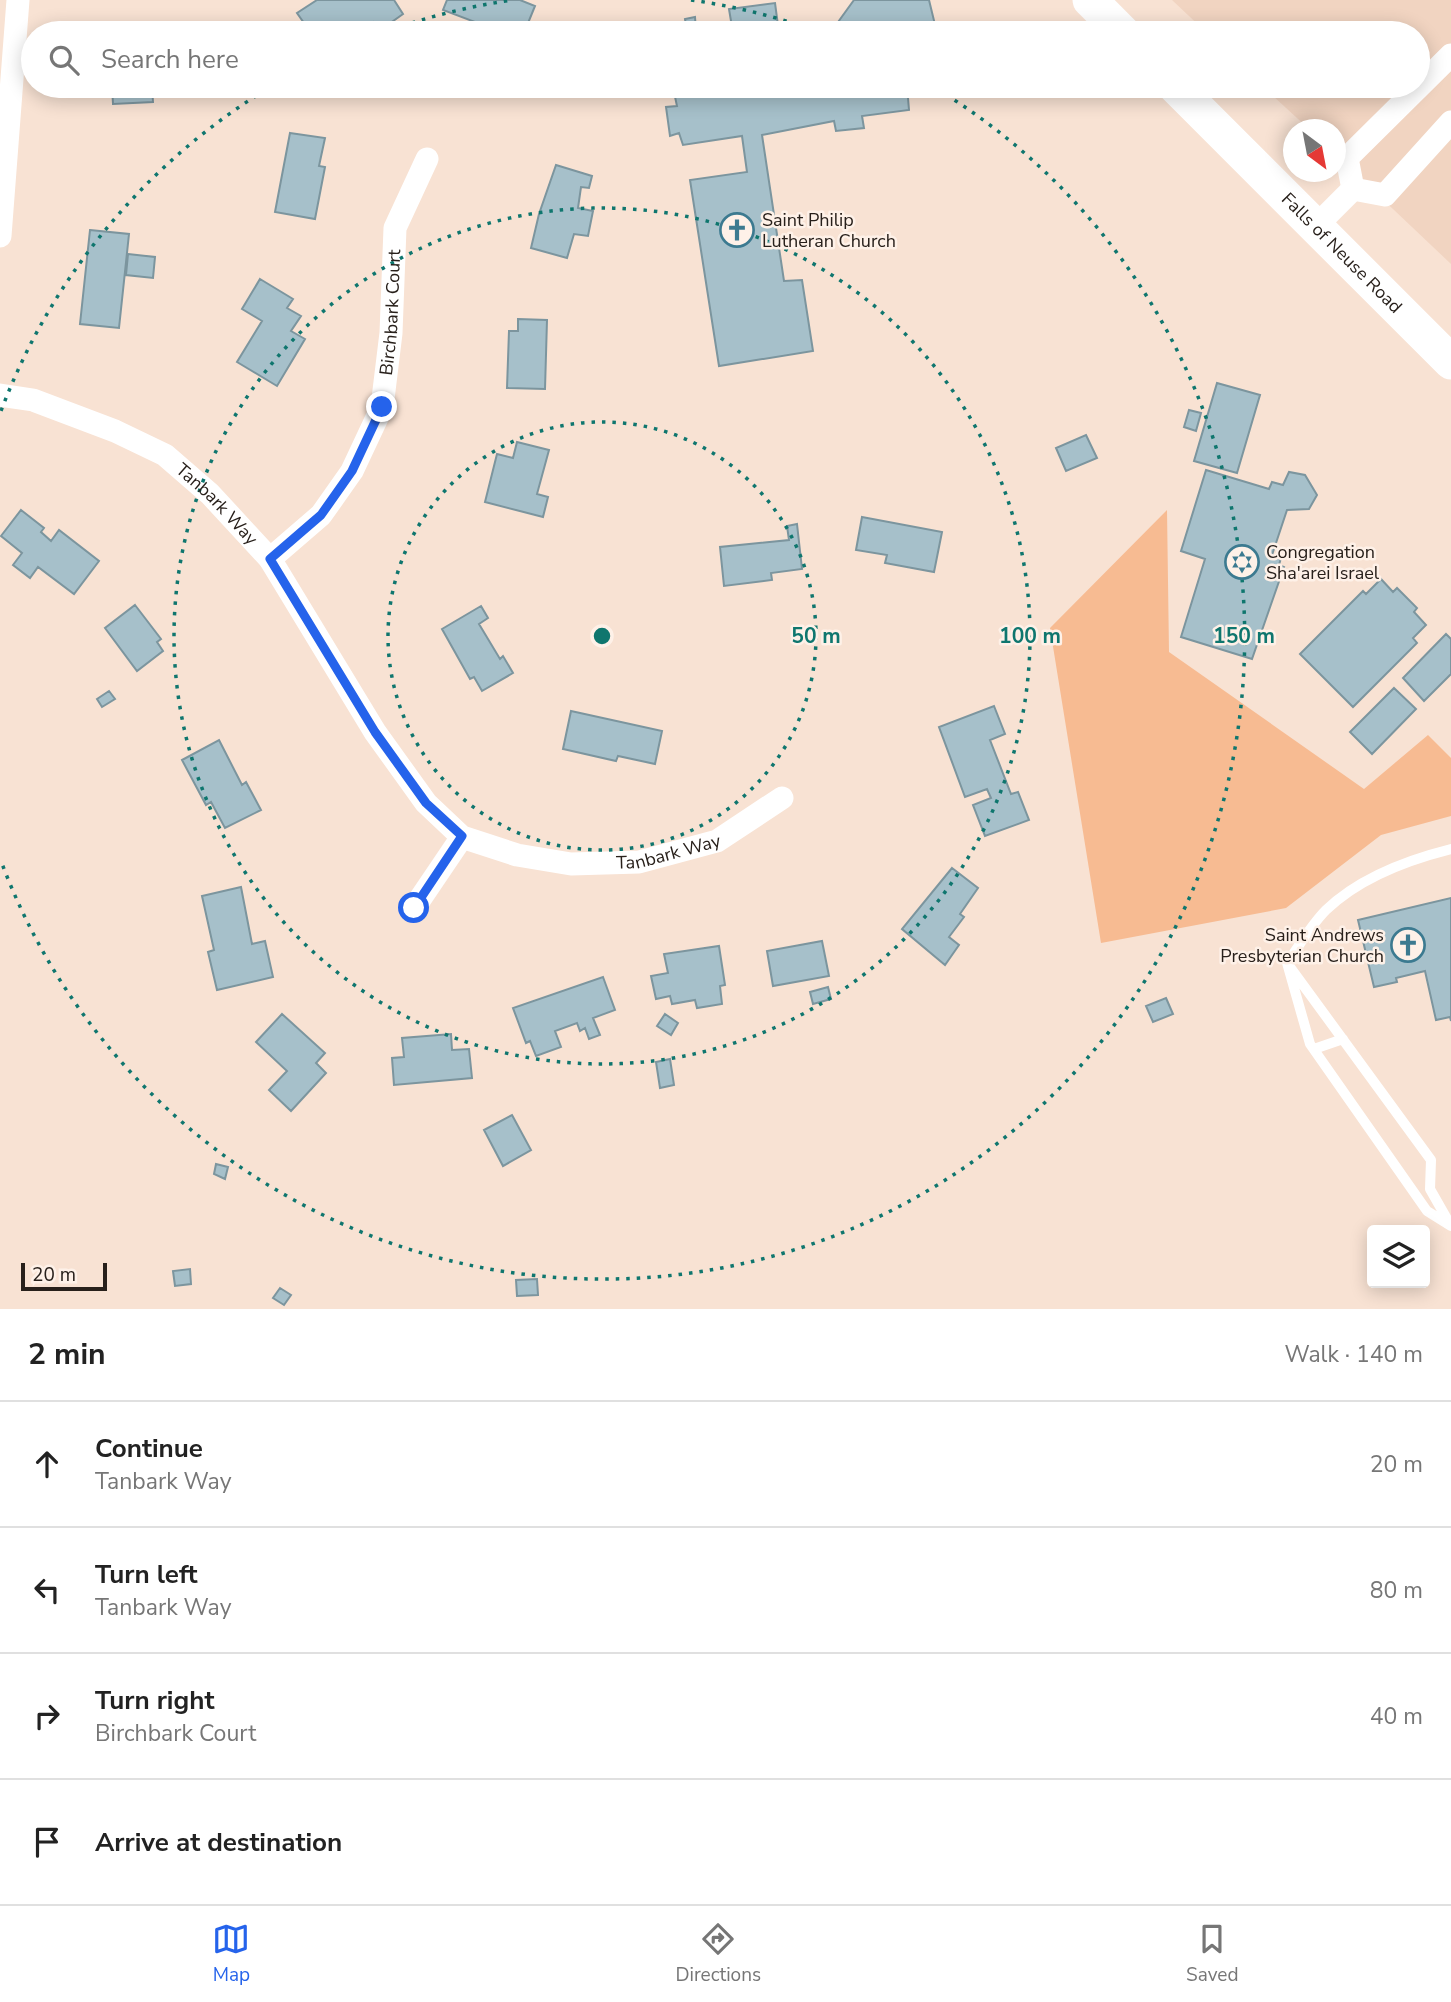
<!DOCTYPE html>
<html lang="en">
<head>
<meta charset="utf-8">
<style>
  body { margin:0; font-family:"Nunito Sans",sans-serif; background:#f2f2f2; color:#222 }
  .controls { position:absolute; right:21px; bottom:21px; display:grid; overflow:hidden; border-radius:7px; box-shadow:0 4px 18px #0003 }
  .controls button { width:63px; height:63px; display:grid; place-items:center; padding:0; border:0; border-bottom:2px solid #e0e0e0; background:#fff; color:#222; font:35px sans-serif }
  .compass { position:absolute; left:1283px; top:119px; width:63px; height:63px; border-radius:50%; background:#fff; box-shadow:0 4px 18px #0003; rotate:148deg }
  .scale { position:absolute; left:21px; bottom:18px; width:86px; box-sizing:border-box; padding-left:7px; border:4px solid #28201b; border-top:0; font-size:19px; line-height:24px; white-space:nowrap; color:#28201b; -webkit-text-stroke:5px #fef1e8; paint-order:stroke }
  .stop { position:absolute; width:21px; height:21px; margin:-16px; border:5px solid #2563eb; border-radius:50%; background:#fff }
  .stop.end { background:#2563eb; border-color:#fff; box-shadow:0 2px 7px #0008 }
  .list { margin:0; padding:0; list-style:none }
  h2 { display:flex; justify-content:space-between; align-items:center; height:91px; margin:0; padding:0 28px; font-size:30px }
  h2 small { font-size:23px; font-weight:400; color:#767676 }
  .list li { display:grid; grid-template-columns:46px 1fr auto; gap:21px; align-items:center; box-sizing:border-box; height:126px; padding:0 28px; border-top:2px solid #e0e0e0 }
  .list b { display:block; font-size:26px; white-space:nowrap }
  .list p { margin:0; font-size:23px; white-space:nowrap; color:#767676 }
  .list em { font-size:23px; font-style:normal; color:#767676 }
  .icon { flex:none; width:38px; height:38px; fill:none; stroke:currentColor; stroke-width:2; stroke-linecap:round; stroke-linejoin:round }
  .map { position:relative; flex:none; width:1451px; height:1309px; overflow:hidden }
  .search { position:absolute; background:#fff; box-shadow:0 4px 18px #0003; left:21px; right:21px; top:21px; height:77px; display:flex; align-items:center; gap:18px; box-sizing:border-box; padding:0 24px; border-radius:38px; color:#767676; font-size:26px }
  .sheet { height:595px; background:#fff }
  nav { display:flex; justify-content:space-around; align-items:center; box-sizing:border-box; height:98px; border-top:2px solid #e0e0e0; background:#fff; font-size:19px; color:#767676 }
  nav a { display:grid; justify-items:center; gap:4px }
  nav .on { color:#2563eb }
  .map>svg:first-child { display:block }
  .built { fill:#f1d4c1 }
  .green { fill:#f7bb92 }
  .building { fill:#a6c0ca; stroke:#7c959e; stroke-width:2 }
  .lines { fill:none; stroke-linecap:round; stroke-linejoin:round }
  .lane { stroke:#fff; stroke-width:10 }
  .street { stroke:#fff; stroke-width:23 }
  .primary { stroke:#fff; stroke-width:35 }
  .route { stroke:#2563eb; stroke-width:9 }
  .ring { fill:none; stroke:#0f766e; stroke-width:3.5; stroke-dasharray:3.5 7 }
  .labels { text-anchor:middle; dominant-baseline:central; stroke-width:5; stroke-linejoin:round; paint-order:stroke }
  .poi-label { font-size:18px; fill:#28201b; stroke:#fef1e8; text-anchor:start }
  .street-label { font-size:18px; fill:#28201b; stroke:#fef1e8 }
  .centre { fill:#0f766e; stroke:#fef1e8; stroke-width:3.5 }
  .ring-label { font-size:21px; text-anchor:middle; font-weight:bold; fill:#0f766e; stroke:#fef1e8; stroke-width:5; stroke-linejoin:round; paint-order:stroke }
</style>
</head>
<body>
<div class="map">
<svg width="1451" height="1309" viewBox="0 0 1451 1309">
  <rect width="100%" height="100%" fill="#f8e2d3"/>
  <path class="built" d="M1172 0H1451V264L1336 155V130L1309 129 1262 86H1418V33H1207Z"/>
  <path class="green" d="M1167 510 1169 652 1364 789 1428 735 1451 758V816L1381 835 1286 908 1101 943 1050 628Z"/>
  <path class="building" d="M317 0H394L403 14 379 31 373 22 358 31 360 33H311L297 13Z
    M447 0H520L535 6 524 33H489L491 28 443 10Z
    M854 0H929L937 33H824L833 29Z
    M775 3 779 33H733L729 9Z
    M695 17 696 31 687 32 685 19Z
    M112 86H152L153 102 113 104Z
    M718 86H907L909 110 862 116 864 128 836 131 834 121 762 135 784 281 802 280 813 351 719 366 690 180 747 172 742 136 683 145 679 133 670 136 666 107 677 106 674 92Z
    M290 133 325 138 319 166 325 167 315 219 275 212Z
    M556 165 592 176 589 188 581 187 578 208 593 211 588 236 574 234 567 258 531 248 539 214Z
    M90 230 129 234 119 328 80 324Z
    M128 254 155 257 153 278 126 275Z
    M260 279 293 299 287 308 301 316 291 331 305 339 277 386 237 362 262 321 242 309Z
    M518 319 547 320 545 389 507 388 509 331H518Z
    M1217 383 1260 395 1237 473 1194 461Z
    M1189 410 1201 413 1196 431 1184 427Z
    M1086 435 1097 458 1066 471 1056 448Z
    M517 442 549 450 537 494 548 497 543 517 485 502 497 454 513 458Z
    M1206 470 1269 489 1272 482 1283 485 1289 472 1305 475 1317 495 1309 509 1287 510 1272 555 1281 558 1279 565 1284 567 1252 659 1181 637 1205 559 1181 551Z
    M21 510 44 528 41 532 51 541 59 530 99 561 74 594 38 567 30 578 13 565 22 553 1 536Z
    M862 517 942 532 934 572 885 563 887 555 856 550Z
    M797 524 802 569 771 573 772 580 724 586 720 547 789 540 787 526Z
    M1381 579 1393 592 1397 588 1417 608 1414 612 1426 625 1413 638 1417 643 1353 707 1300 654 1363 591 1366 594Z
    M135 605 161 639 157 642 163 651 137 671 105 628Z
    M481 606 488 618 479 624 500 659 503 656 513 673 482 691 474 677 470 679 442 629Z
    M1446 634 1451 639V674L1424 701 1403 678Z
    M1394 688 1416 709 1372 754 1350 732Z
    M109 691 115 699 102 707 97 699Z
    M994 706 1005 734 990 740 1011 794 1018 792 1029 820 985 836 973 805 991 798 987 789 965 797 939 727Z
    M571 711 662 731 655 764 618 756 616 761 563 749Z
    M219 740 242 785 246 782 261 810 225 828 211 802 206 805 182 760Z
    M952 868 978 888 960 914 964 917 949 937 959 945 945 965 902 929Z
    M241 887 252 944 265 941 273 977 217 990 208 952 214 950 202 896Z
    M1451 898V1021L1450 1017 1436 1020 1425 971 1396 978 1397 982 1374 987 1358 920Z
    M822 941 829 976 773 986 767 951Z
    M719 946 725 985 720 986 722 1004 697 1008 695 1000 672 1004 670 996 656 999 651 976 668 973 664 954Z
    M603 977 615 1010 593 1018 600 1035 589 1039 585 1028 580 1031 577 1023 555 1031 561 1047 536 1056 530 1041 526 1043 513 1008Z
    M828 987 831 999 813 1004 810 992Z
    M1166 998 1173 1014 1153 1022 1146 1006Z
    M282 1014 325 1053 316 1063 326 1073 291 1111 269 1090 287 1071 256 1042Z
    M665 1014 678 1023 671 1035 657 1026Z
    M451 1034 452 1050 469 1049 472 1078 394 1085 392 1058 404 1057 402 1038Z
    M670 1059 674 1085 660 1088 656 1062Z
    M512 1115 531 1150 503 1166 484 1130Z
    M216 1164 228 1167 225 1179 214 1174Z
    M190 1269 191 1284 175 1286 173 1271Z
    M537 1279 538 1295 517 1296 516 1280Z
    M280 1288 291 1295 284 1305 273 1298Z"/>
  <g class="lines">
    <path class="lane" d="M1287 963 1431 1160 1430 1189 1451 1226 1427 1211 1310 1044Z
      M1287 963C1299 946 1311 925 1326 910 1359 878 1407 860 1451 849
      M1314 1049 1343 1039"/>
    <g class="street">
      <path d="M1353 189 1347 158 1451 55"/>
      <path d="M1353 189 1385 195 1451 122"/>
      <path d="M1314 228 1353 189"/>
      <path d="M0 236 18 0"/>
      <path id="s1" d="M0 395 33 400 115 431 165 455 210 494 270 559 375 732 426 803 462 837 517 855 571 864 639 862 717 841 782 798"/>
      <path id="s2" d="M270 559 321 515 352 471 382 407 391 333 395 228 427 159"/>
      <path d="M414 908 462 837"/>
    </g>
    <g class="primary">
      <path d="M1090 0 1123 33"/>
      <path id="s3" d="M1175 86 1451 362"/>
    </g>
  </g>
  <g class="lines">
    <path class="route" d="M382 407 352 471 321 515 270 559 375 732 426 803 462 836 414 908"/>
  </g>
  <g class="ring">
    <circle cx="602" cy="636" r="214"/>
    <circle cx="602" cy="636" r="428"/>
    <path d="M1 411A642 642 0 0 1 267 89M382 33A642 642 0 0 1 513 0M691 0A642 642 0 0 1 822 33M937 89A642 642 0 1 1 1 861"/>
  </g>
  <defs>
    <g id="church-ring" transform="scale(1.75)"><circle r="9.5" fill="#fef1e8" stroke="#3c7a90" stroke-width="1.5"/><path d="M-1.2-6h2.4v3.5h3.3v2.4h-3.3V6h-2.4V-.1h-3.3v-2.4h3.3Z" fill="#3c7a90"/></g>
    <g id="synagogue-ring" transform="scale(1.75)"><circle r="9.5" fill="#fef1e8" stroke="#3c7a90" stroke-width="1.5"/><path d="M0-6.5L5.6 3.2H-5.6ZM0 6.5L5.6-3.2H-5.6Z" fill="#3c7a90"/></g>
  </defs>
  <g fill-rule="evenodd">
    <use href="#church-ring" x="737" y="230"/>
    <use href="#synagogue-ring" x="1242" y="562"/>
    <use href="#church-ring" x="1408" y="945"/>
  </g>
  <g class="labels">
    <g class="poi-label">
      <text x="762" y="220">Saint Philip<tspan x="762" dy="21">Lutheran Church</tspan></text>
      <text x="1266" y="552">Congregation<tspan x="1266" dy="21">Sha'arei Israel</tspan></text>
      <text x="1384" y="935" text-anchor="end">Saint Andrews<tspan x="1384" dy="21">Presbyterian Church</tspan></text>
    </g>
    <g class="street-label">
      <text stroke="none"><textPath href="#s3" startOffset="236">Falls of Neuse Road</textPath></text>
      <text stroke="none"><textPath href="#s2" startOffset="287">Birchbark Court</textPath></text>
      <text stroke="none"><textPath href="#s1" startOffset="248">Tanbark Way</textPath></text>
      <text stroke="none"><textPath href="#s1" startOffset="875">Tanbark Way</textPath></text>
    </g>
  </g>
  <circle cx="602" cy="636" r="10" class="centre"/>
  <g class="ring-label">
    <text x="816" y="643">50 m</text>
    <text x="1030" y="643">100 m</text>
    <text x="1244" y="643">150 m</text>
  </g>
</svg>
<div class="controls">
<button><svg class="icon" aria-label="layers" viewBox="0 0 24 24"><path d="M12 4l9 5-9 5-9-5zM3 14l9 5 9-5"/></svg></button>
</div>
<svg class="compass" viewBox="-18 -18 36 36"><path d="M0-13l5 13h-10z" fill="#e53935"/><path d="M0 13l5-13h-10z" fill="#767676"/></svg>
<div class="scale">20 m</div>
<div class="stop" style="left:414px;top:908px"></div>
<div class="stop end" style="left:382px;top:407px"></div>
<div class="search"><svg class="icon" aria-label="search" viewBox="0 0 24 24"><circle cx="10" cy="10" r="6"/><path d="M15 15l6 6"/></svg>Search here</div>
</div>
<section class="sheet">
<h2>2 min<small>Walk · 140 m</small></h2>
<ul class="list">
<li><svg class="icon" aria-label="ahead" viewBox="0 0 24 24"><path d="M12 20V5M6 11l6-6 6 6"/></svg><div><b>Continue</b><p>Tanbark Way</p></div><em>20 m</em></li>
<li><svg class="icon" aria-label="left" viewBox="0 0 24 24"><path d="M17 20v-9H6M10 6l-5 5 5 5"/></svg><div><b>Turn left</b><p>Tanbark Way</p></div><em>80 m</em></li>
<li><svg class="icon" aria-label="right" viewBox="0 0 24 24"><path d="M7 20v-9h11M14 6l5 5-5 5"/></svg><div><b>Turn right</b><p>Birchbark Court</p></div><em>40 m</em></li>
<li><svg class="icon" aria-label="arrive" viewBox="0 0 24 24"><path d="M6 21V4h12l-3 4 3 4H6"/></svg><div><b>Arrive at destination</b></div></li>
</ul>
</section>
<nav>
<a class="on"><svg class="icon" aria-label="map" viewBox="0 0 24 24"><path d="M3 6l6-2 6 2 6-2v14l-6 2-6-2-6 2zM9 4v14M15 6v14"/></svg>Map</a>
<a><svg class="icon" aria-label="directions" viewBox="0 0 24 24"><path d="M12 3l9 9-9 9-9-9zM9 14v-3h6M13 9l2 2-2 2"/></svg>Directions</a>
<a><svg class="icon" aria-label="saved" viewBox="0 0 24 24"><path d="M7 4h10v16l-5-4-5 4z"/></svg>Saved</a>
</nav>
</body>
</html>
